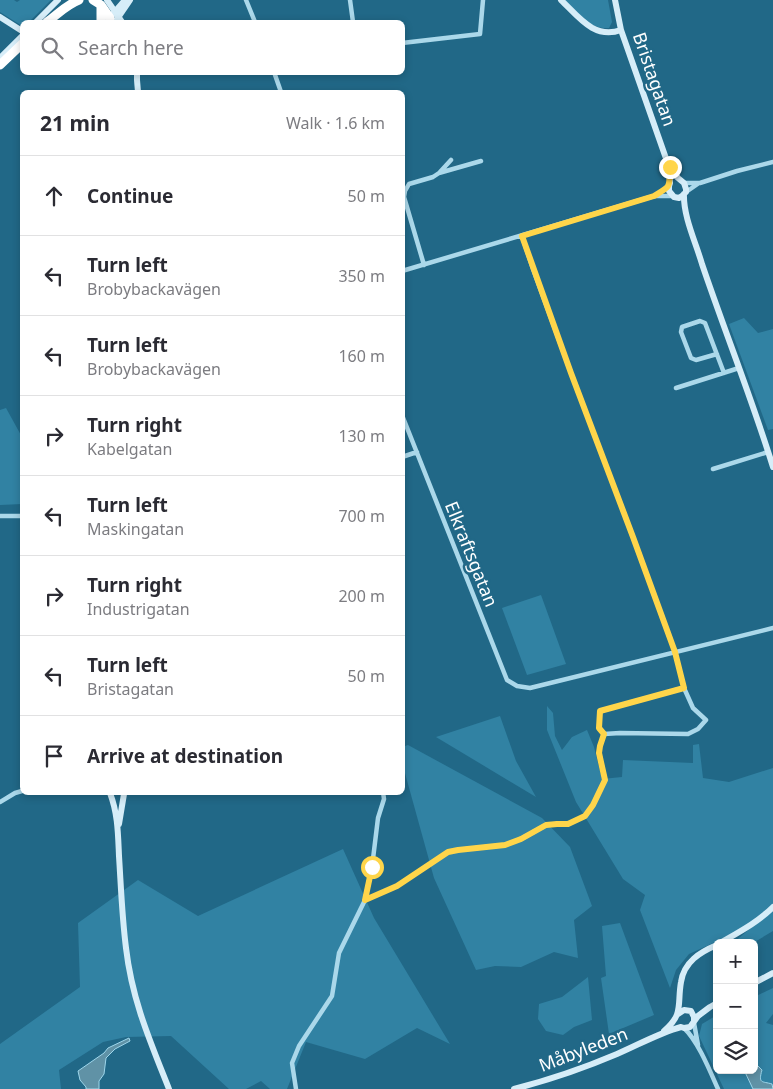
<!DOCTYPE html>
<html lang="en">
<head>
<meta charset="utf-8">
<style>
  body { margin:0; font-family:"Noto Sans",sans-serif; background:#f7f7f7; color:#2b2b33 }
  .controls { position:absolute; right:15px; bottom:15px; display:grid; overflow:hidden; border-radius:8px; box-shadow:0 2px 8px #0003 }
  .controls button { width:45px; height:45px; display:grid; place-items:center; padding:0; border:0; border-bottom:1px solid #e1e1e2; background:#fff; color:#2b2b33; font:25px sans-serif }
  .stop { position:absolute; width:15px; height:15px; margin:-11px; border:4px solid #ffd54a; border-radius:50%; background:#fff }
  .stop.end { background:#ffd54a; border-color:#fff; box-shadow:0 1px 5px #0008 }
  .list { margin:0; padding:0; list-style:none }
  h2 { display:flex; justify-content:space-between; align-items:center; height:65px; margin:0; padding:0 20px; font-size:21px }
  h2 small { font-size:16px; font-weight:400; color:#7c7c81 }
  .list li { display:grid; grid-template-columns:32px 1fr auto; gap:15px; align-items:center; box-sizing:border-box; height:80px; padding:0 20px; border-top:1px solid #e1e1e2 }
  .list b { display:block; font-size:19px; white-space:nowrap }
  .list p { margin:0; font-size:16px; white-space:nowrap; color:#7c7c81 }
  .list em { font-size:16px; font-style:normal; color:#7c7c81 }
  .icon { flex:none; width:28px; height:28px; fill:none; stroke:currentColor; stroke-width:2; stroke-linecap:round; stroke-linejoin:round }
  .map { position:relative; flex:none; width:773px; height:1089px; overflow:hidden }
  .search { position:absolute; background:#fff; box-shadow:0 2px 8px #0003; left:20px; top:20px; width:385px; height:55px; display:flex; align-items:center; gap:12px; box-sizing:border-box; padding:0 18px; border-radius:8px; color:#7c7c81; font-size:19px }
  .panel { position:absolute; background:#fff; box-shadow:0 2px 8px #0003; left:20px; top:90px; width:385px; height:705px; border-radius:8px }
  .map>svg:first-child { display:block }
  .green { fill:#3182a3 }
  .water { fill:#6092a6; stroke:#9ed6eb }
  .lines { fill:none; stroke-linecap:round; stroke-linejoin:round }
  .street { stroke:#abd8ea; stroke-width:4.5 }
  .secondary { stroke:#d6edf8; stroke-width:6 }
  .highway { stroke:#fff; stroke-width:9 }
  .route { stroke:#ffd54a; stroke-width:6 }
  .labels { text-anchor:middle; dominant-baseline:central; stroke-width:5; stroke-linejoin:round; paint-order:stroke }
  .street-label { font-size:18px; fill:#fff; stroke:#216887 }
</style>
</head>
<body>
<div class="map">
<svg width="773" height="1089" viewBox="0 0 773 1089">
  <rect width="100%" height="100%" fill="#216887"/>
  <path class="green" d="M0 0H14L17 2 20 0H51L29 22H22V26L0 12Z
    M565 0H608L612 22 609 28C587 29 579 14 565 0Z
    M744 318 758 333 773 329V429L768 430 729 324Z
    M6 408 22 437V504L0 505V410Z
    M541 595 566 664 527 675 502 608Z
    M547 706 553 713 555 736 562 750 572 737 587 730 594 747 602 779 622 777 623 760 693 763V745L699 744 703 778 729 782 773 768V904L759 918 722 939 689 954 676 970 670 988 640 910 645 895 623 879 576 802 547 730Z
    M500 716 516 761 536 797 436 737Z
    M408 745 542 818 570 847 592 906 574 920 578 958 554 952 521 967 495 966 476 970 434 878 403 766 402 747Z
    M343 849 374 918 450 1044 417 1028 365 1059 306 1042 287 1089H270L261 1081 246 1089H229L171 1036 126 1037 103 1042 59 1070 61 1089H0V1044L80 987 78 923 138 880 198 916Z
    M773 909V931L753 943H733Z
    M620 923 654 1015 609 1034 601 978 606 976 602 926Z
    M588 977 592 1020 574 1027 563 1035 546 1031 538 1019 539 1004 562 997Z
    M773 988V1014L766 1023 773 1025V1085L772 1084 764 1083 760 1079V1068L754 1064V997Z
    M717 1015V1070H744L753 1089H724L699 1036 702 1024Z"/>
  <path class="water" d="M129 1038 130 1041 115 1049 106 1058 104 1074 99 1081V1089H86V1087L80 1080 78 1071 104 1053 108 1048Z
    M754 1064H756L762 1070C758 1084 762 1081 772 1084L773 1089H753L744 1070H754Z"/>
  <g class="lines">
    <path class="street" d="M246 0 255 22
      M350 0 353 22
      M402 43 480 34 483 0
      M274 72 281 92
      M440 172 451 160
      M684 183H700L737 171 773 162
      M686 192 699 183
      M655 196 669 186
      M522 236 533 269 571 373 633 537 675 652 684 688 693 708 706 720 698 729 688 734 620 733 604 734
      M424 265 404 197 405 191 409 184 433 177 439 173 481 161
      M402 271 654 196H672
      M717 354 696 360 691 358 681 332 682 327 700 321 705 323 724 373
      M676 388 739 368
      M402 415 507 680 517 686 530 688 773 628
      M402 457 417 452
      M713 469 768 452
      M0 516H22
      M604 734 599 728 600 711 684 688
      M0 802 15 793 22 791
      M365 900 397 886 448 852 458 850 505 845 521 839 546 825 557 824H568L585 816 593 805 605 780 599 753 600 746 604 734
      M694 1023 698 1045
      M684 1028C698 1041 710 1071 718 1089
      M296 1089 292 1063 299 1046 332 996 339 953 365 900 372 867 378 818 384 799 383 792"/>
    <path class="secondary" d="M107 0 122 22
      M561 0C578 16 594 40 621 30
      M615 0 621 30 669 167 670 183 669 186V191L674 197 679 198 682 196 686 192V189L684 183 678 178 669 167
      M0 17 22 31
      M36 22 58 0
      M106 22 125 0
      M115 22 130 0
      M0 58 22 36
      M137 72V80L138 92
      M684 194C683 216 696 243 702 264 725 332 752 399 773 467
      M110 793C118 814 118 834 119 856 121 887 122 917 126 948 132 1000 150 1041 169 1089
      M119 824 124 794
      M720 943C739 932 758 922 773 907
      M754 983 773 973
      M678 1014 684 1010 691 1011 694 1017V1021
      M664 1031C684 1014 677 1005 681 982 684 962 700 952 717 945
      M514 1089C549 1080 584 1068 617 1054 638 1045 659 1033 681 1027L684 1028 690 1027 698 1016 710 1007 717 1003"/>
    <path class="highway" d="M93 0 101 5 110 18
      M47 22C58 14 66 5 79 0
      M101 22V6
      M0 65 22 44"/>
  </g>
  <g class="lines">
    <path class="route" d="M372 867 365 900 397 886 448 852 458 850 505 845 521 839 546 825 557 824H568L585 816 593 805 605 780 599 753 600 746 604 734 599 728 600 711 684 688 675 652 633 537 571 373 522 236 654 196C672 185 669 188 670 167"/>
  </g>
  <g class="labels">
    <g class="street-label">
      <text transform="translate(655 79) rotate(71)">Bristagatan</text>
      <text transform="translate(472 554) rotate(68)">Elkraftsgatan</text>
      <text transform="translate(583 1049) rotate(-21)">Måbyleden</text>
    </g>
  </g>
</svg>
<div class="controls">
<button>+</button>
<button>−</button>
<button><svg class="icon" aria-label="layers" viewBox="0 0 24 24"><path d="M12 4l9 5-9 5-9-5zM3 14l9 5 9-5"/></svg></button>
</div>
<div class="stop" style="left:372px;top:867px"></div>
<div class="stop end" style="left:670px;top:167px"></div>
<div class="search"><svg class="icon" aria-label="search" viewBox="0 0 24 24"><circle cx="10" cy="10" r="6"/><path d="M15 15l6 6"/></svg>Search here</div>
<section class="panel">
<h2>21 min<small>Walk · 1.6 km</small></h2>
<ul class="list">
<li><svg class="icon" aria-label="ahead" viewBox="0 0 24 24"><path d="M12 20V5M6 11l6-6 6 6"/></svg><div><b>Continue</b></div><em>50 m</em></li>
<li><svg class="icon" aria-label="left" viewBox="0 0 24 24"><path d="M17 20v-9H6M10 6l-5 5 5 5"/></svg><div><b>Turn left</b><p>Brobybackavägen</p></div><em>350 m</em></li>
<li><svg class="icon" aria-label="left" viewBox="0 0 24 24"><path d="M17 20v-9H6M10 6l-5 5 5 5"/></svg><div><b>Turn left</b><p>Brobybackavägen</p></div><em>160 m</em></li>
<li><svg class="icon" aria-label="right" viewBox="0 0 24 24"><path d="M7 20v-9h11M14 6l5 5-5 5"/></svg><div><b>Turn right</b><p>Kabelgatan</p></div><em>130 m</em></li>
<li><svg class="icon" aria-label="left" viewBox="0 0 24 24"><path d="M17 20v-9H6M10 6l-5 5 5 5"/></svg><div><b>Turn left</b><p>Maskingatan</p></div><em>700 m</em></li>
<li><svg class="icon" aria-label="right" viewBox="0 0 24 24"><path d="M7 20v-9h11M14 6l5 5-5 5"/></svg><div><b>Turn right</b><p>Industrigatan</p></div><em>200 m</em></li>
<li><svg class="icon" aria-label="left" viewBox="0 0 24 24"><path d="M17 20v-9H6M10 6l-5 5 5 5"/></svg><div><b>Turn left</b><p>Bristagatan</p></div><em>50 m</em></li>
<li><svg class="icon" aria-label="arrive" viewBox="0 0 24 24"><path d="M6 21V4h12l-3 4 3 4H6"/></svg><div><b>Arrive at destination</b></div></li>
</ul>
</section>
</div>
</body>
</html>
